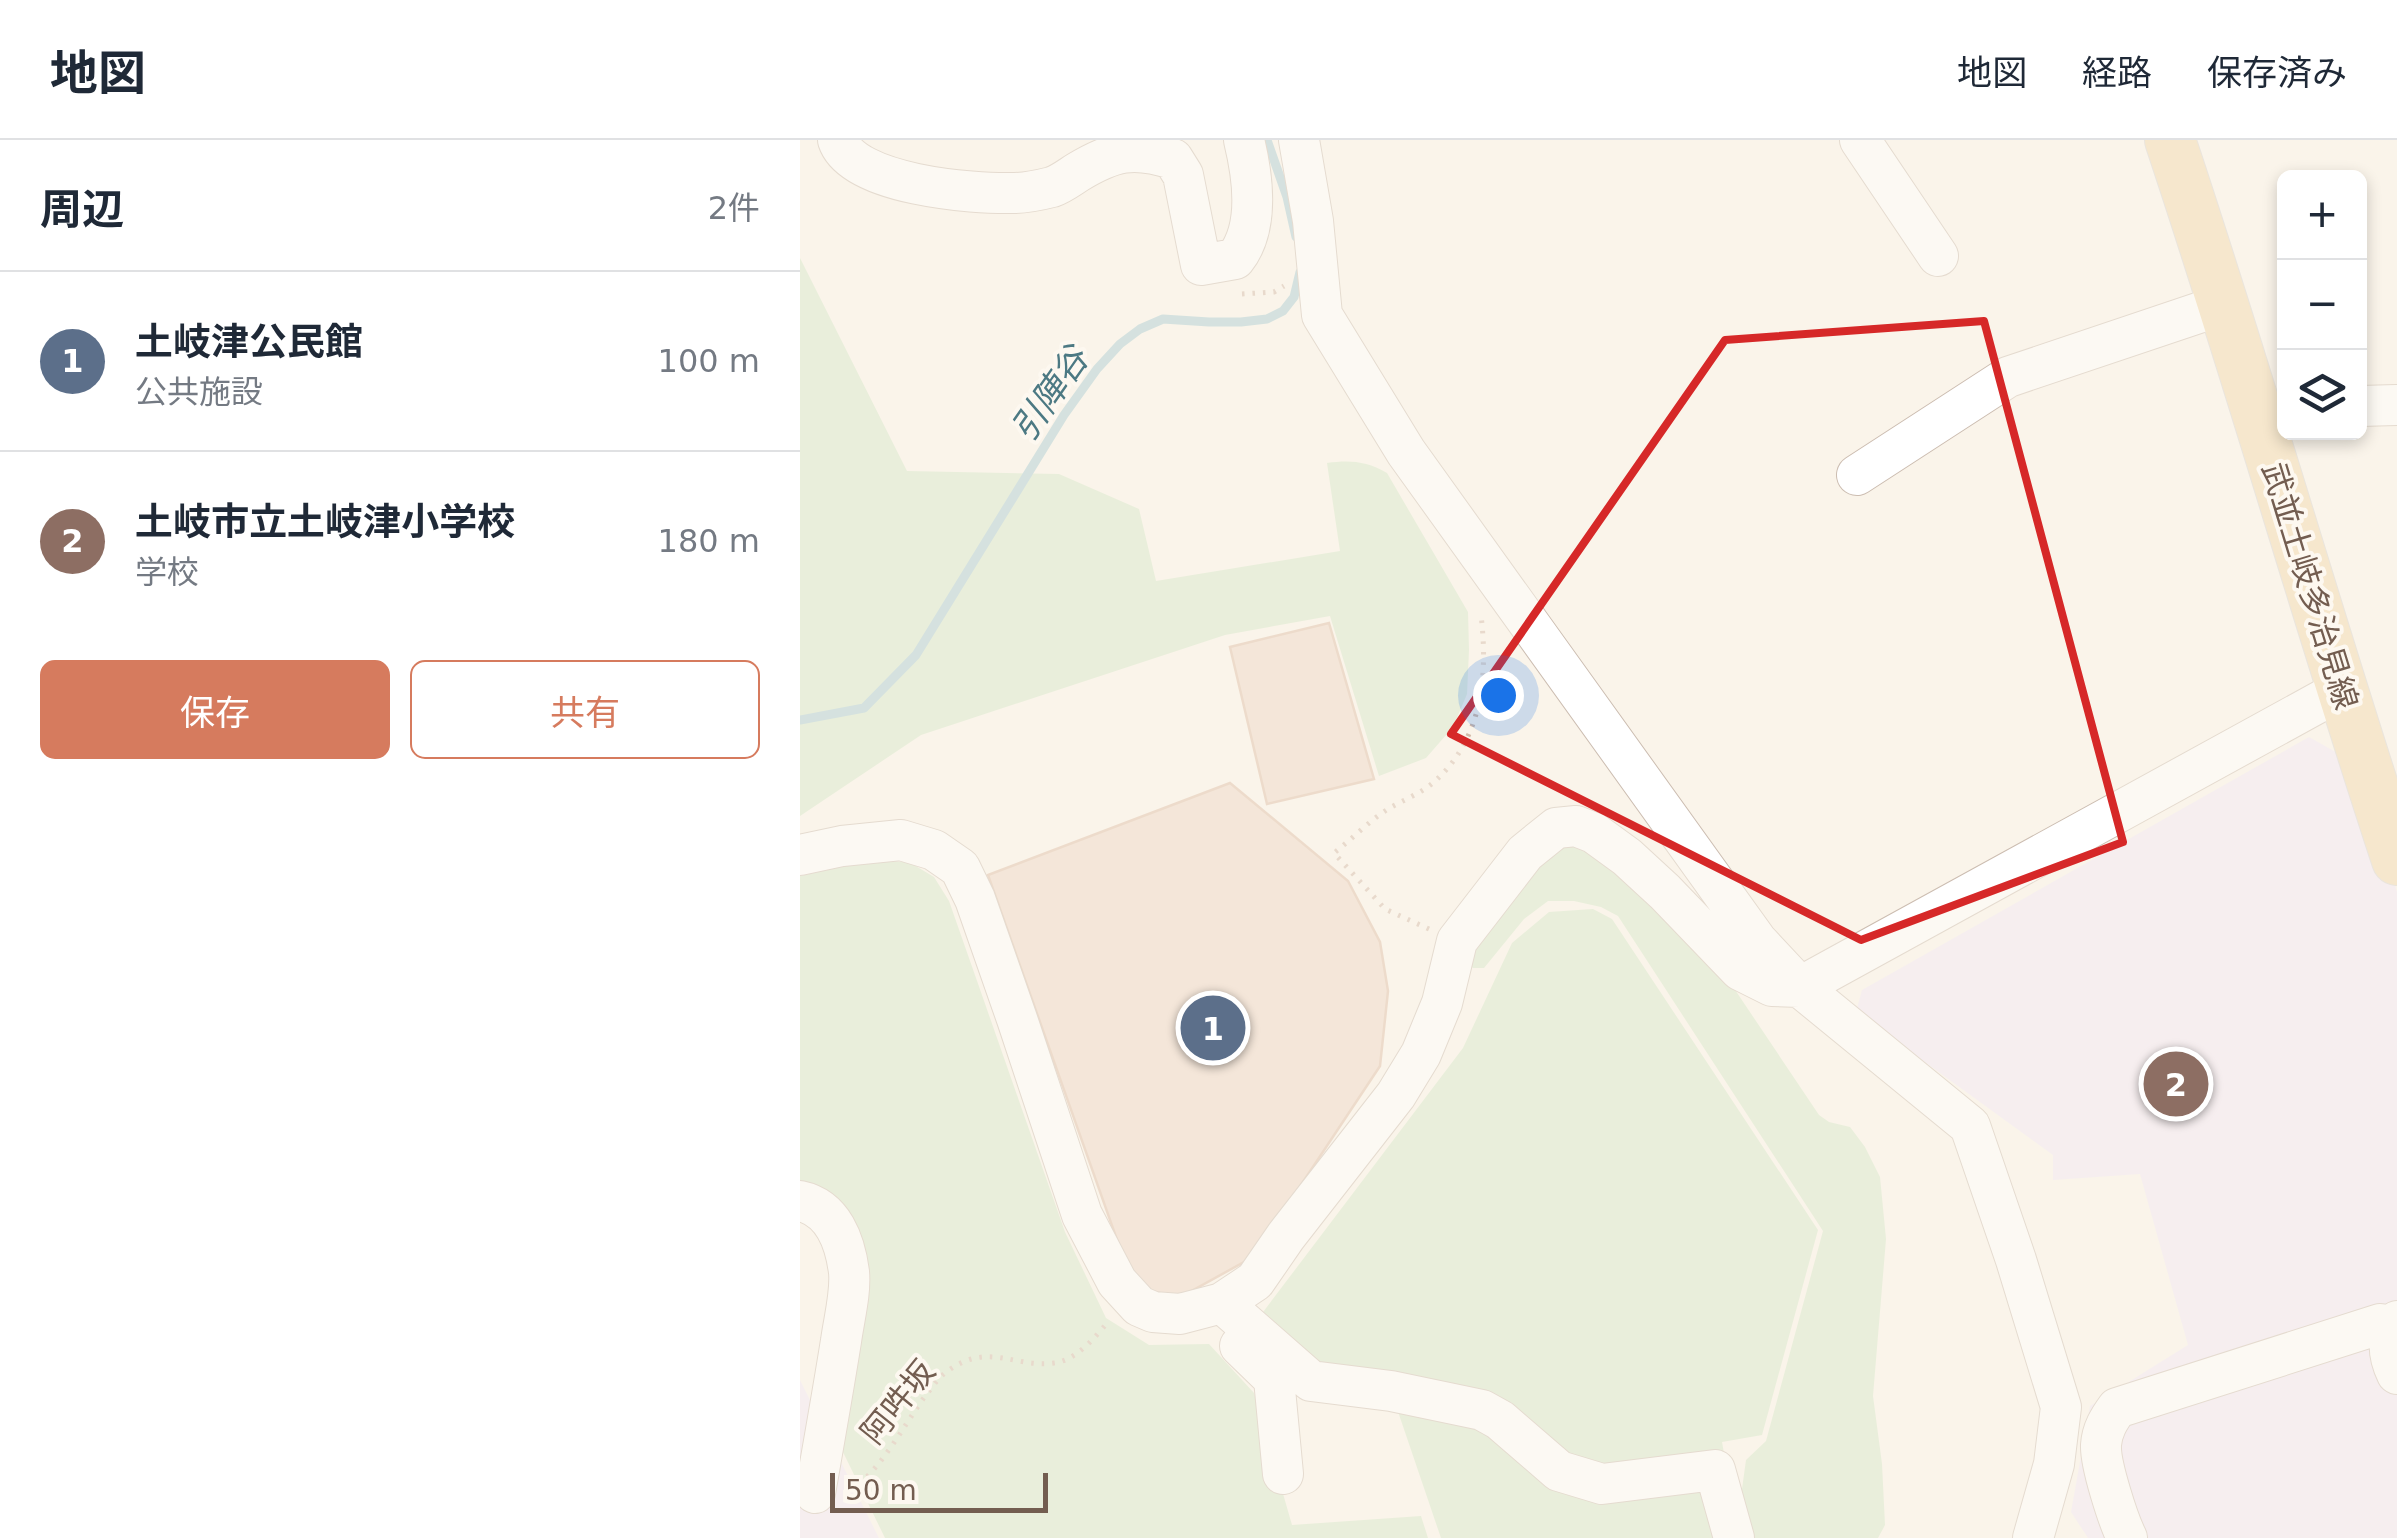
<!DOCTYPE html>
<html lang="ja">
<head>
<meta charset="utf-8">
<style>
  body { margin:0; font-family:"DejaVu Sans","Noto Sans JP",sans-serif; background:#f6f6f7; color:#1f2937 }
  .controls { position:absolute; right:30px; top:30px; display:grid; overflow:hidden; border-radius:15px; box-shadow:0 5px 15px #0003 }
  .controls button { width:90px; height:90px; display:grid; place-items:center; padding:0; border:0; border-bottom:2px solid #e0e1e3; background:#fff; color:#1f2937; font:50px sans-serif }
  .scale { position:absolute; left:30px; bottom:25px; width:218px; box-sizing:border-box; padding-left:10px; border:5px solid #735d50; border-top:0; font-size:28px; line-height:35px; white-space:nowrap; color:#735d50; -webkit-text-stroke:8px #fdf8f0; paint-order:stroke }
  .you { position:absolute; left:698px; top:555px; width:35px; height:35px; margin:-25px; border:8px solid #fff; border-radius:50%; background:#1a73e8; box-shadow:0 0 0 15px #1a73e833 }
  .badge { display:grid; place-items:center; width:65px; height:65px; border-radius:50%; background:#d67b5e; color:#fff; font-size:32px; font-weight:700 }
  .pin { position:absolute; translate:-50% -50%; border:5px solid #fff; box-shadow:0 2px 10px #0006 }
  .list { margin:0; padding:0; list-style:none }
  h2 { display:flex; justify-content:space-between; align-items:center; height:130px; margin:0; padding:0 40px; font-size:42px }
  h2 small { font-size:32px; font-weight:400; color:#747a83 }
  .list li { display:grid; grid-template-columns:65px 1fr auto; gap:30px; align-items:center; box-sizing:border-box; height:180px; padding:0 40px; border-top:2px solid #e0e1e3 }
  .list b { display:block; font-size:38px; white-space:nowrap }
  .list p { margin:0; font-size:32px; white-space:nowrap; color:#747a83 }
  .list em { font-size:32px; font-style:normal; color:#747a83 }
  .actions { display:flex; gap:20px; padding:30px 40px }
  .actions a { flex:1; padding:22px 0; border:2px solid #d67b5e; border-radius:15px; text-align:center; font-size:35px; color:#d67b5e }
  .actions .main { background:#d67b5e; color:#fff }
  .icon { flex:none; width:55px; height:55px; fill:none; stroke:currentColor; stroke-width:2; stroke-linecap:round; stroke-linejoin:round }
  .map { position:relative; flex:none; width:1597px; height:1398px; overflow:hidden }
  header { display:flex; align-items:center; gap:60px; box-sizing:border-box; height:140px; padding:0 50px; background:#fff; border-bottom:2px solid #e0e1e3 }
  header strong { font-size:48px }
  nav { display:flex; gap:55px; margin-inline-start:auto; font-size:35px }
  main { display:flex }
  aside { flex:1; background:#fff }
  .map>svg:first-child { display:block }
  .education { fill:#f1e7f7 }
  .green { fill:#d5e7ca }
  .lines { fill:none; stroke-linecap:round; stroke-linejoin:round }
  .stream { stroke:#a8cbd3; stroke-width:9 }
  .building { fill:#edd6c5; stroke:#debda7; stroke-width:2.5 }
  .minor-casing { stroke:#ccbdb1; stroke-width:42 }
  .major-casing { stroke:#d8d2ce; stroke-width:52 }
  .path { stroke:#d2b9a8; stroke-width:5; stroke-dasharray:2.5 8; stroke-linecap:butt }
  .minor { stroke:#fff; stroke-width:40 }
  .major { stroke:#f1d8ab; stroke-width:50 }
  .marked { fill:none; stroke:#d62828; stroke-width:8; stroke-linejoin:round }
  .labels { text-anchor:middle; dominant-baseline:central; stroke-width:8; stroke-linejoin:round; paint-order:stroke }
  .street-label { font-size:32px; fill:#735d50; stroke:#fdf8f0 }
  .water-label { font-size:35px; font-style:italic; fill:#4c7983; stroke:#fdf8f0 }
</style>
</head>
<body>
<header>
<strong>地図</strong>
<nav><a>地図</a><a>経路</a><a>保存済み</a></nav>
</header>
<main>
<aside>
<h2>周辺<small>2件</small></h2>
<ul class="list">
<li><span class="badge" style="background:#5c6f8a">1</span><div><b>土岐津公民館</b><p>公共施設</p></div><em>100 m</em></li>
<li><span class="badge" style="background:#8d6e63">2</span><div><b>土岐市立土岐津小学校</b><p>学校</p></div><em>180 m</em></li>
</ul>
<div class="actions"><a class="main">保存</a><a>共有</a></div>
</aside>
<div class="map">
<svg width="1597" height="1398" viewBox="0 0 1597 1398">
  <rect width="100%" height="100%" fill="#faf4ea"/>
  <path class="education" d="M1509 597 1557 624 1597 752V1398H1288L1271 1372 1290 1266 1388 1205 1340 1034 1253 1040V1015L1056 872 1062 850Z
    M0 1240 79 1398H0Z"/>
  <path class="green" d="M0 118 107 331 259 334 339 369 356 441 540 411 527 323C550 320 566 321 587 333L668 472 669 510 667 554 653 587 626 618 579 636 530 476 425 495 121 595 0 676Z
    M774 695 913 817 1019 975 1029 982 1050 987 1065 1007 1080 1037 1086 1099 1073 1256 1082 1324 1085 1385 1078 1398H948L939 1371 946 1320 966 1301 1023 1091 818 776 801 767 774 761H748L724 779 684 828H673L667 822 668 812 751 708Z
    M68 721 109 722 134 737 149 761 265 1092 306 1178 349 1205 409 1204 454 1253 492 1385 621 1376 628 1398H85L41 1308 60 1174 0 1044V736Z
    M793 769 812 779 1018 1090 962 1295 922 1302 939 1398H641L591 1251 520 1235 457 1180 663 908 712 803 749 772Z"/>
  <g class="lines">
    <path class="stream" d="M467 0 487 57 496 97
      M0 580 64 568 116 515 264 275 297 229 320 204 340 189 363 179 409 182H441L467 179 483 171 494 157 500 132"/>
  </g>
  <path class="building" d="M529 483 574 639 467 664 430 507Z
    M430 643 548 741 580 802 588 851 580 926 453 1117 357 1170 327 1128 188 735Z"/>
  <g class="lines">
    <g class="minor-casing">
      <path id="minor" d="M38 0C53 45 172 54 214 53 226 53 240 50 252 47 261 44 270 37 278 32 313 11 333 6 373 19L383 35 401 125 435 119C460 88 453 37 444 0
        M499 0 513 81 522 175 606 312 957 801 1000 847 1170 986 1216 1120 1261 1267 1254 1324 1233 1398
        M1060 0 1138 116
        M1560 266 1597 265
        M1057 335 1208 237 1425 164
        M0 715 42 706 101 700 134 710 160 728 175 759 217 879 282 1075 317 1142 339 1166 353 1172 380 1174 422 1163 455 1141 486 1096 596 955 621 914 642 863 657 801 725 713 756 688 776 686 794 693 827 717 865 752 940 830 972 846 1000 847 1541 550
        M0 1061C33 1068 45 1101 49 1132 51 1153 44 1179 41 1201 33 1251 24 1302 15 1353
        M422 1163 511 1241 591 1251 682 1270 700 1280 759 1331 802 1344 915 1330 934 1398
        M1597 1181C1587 1198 1588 1216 1597 1234
        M440 1206 474 1239 483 1334
        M1327 1398C1318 1380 1300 1324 1301 1305 1302 1290 1309 1279 1317 1268L1580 1184 1594 1186"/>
    </g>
    <g class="major-casing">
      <path id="major" d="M1370 0C1450 239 1518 481 1597 720"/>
    </g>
    <path class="path" d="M442 154 474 152 484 146
      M629 789 585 769 534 713C552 699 569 681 588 669 603 660 622 653 635 641 683 598 688 534 681 475
      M51 1350C80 1331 103 1287 123 1259 131 1249 138 1237 149 1230 189 1202 214 1228 254 1223 277 1220 294 1198 308 1182"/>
    <use href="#minor" class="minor"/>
    <use href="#major" class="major"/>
  </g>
  <path d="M0 0H1597V1398H0ZM1184 181 1323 702 1061 800 651 594 925 200Z" fill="#faf4ea" fill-opacity=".55" fill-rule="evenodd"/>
  <path class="marked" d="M1184 181 1323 702 1061 800 651 594 925 200Z"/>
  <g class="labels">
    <g class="street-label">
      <text transform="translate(1510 446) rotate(73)">武並土岐多治見線</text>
      <text transform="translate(98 1262) rotate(-51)">阿吽坂</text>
    </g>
    <g class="water-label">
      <text transform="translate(250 254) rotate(-55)">引陣谷</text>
    </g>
  </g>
</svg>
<div class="controls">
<button>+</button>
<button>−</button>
<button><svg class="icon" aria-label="layers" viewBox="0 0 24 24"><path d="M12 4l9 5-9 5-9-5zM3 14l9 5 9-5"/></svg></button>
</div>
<div class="scale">50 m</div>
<div class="you"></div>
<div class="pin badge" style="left:413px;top:888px;background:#5c6f8a">1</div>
<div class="pin badge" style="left:1376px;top:944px;background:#8d6e63">2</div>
</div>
</main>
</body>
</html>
